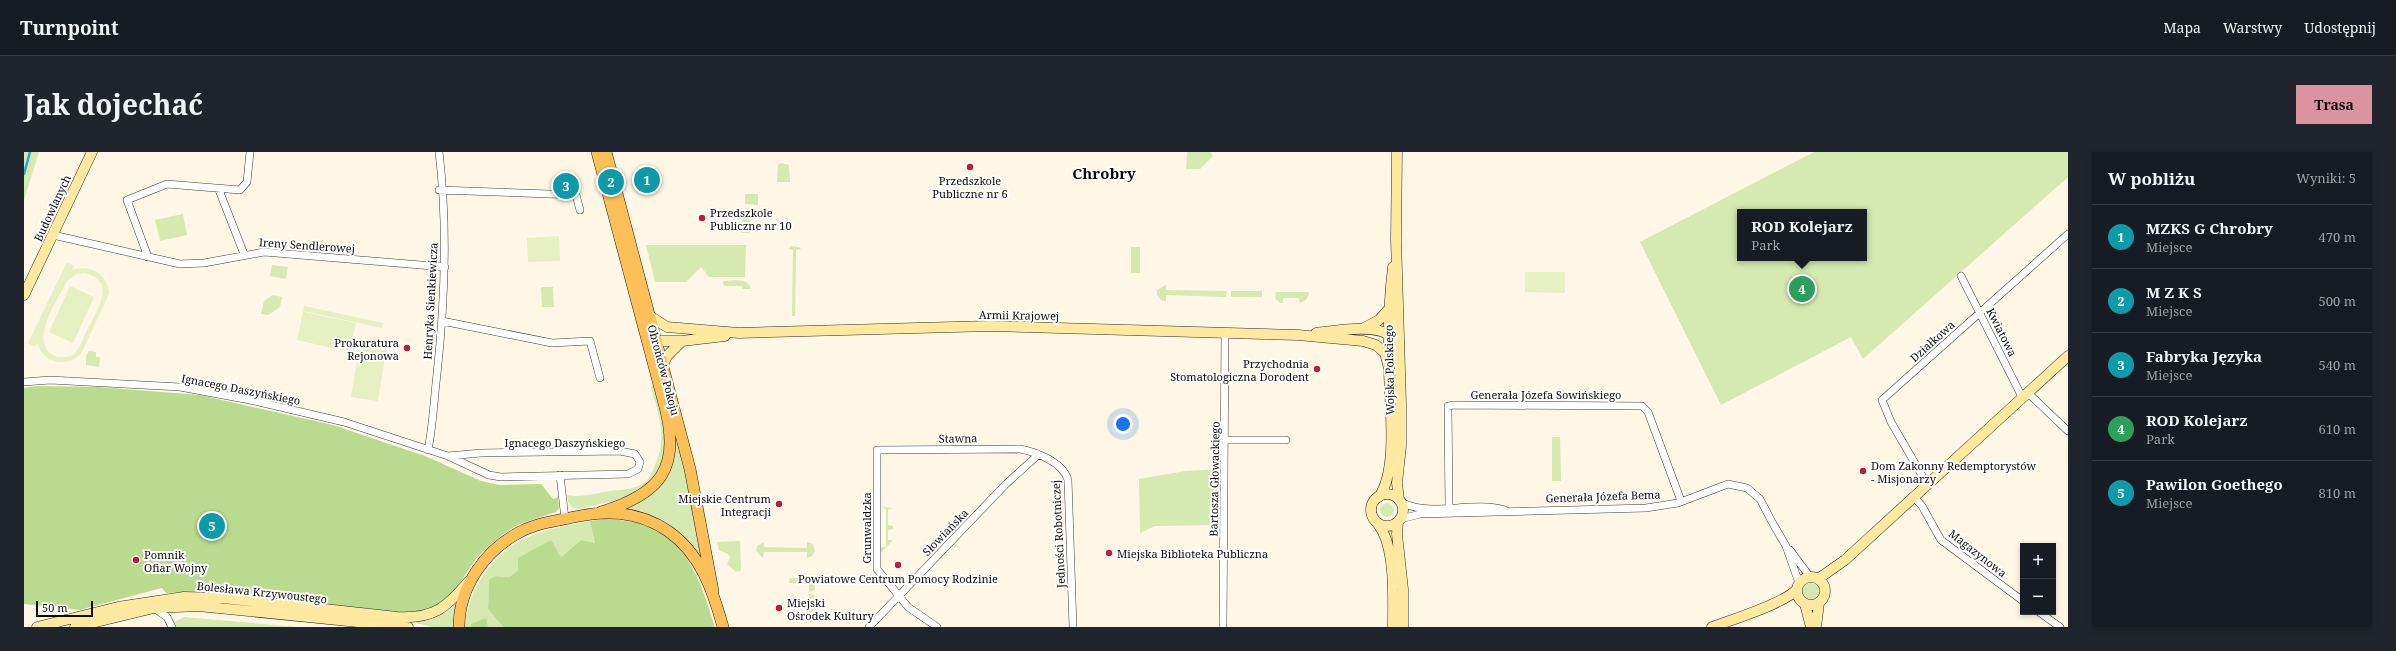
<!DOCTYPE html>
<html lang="pl">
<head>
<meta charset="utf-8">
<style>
  body { margin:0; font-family:"Noto Serif",serif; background:#20242c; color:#f1f3f6 }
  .controls { position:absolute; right:12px; bottom:12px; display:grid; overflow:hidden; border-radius:0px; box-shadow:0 2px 6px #0003 }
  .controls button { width:36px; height:36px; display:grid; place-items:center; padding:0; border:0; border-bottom:1px solid #363941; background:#171b24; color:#f1f3f6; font:20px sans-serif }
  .scale { position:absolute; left:12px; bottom:10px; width:57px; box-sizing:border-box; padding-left:4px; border:2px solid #0a0a0a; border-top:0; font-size:11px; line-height:14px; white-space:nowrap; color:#0a0a0a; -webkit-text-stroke:3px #fff; paint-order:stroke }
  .you { position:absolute; left:1099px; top:272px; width:14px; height:14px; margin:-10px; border:3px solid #fff; border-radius:50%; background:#1a73e8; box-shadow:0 0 0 6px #1a73e833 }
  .badge { display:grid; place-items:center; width:26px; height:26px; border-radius:50%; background:#da94a1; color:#fff; font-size:13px; font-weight:700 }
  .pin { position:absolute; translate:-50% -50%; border:2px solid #fff; box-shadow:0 1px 4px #0006 }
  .popup { position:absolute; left:1713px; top:57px; width:130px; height:52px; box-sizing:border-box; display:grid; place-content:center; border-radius:0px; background:#171b24; filter:drop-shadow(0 1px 3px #0005); font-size:13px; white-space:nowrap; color:#9ea1a6 }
  .popup b { font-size:15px; color:#f1f3f6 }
  .popup::after { content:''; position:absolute; left:50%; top:100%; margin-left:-8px; border:8px solid transparent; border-top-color:#171b24 }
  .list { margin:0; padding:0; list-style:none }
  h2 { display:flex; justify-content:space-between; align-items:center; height:52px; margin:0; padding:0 16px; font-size:17px }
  h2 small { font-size:13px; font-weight:400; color:#9ea1a6 }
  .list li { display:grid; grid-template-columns:26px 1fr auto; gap:12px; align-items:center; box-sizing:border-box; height:64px; padding:0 16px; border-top:1px solid #363941 }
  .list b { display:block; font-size:15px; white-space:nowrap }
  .list p { margin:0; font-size:13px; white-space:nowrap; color:#9ea1a6 }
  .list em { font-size:13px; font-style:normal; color:#9ea1a6 }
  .map { position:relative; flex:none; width:2044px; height:475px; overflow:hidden; border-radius:0px }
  header { display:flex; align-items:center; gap:24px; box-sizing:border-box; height:56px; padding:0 20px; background:#171b24; border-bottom:1px solid #363941 }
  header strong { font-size:19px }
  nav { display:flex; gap:22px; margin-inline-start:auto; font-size:14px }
  .intro { display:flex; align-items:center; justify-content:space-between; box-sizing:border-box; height:96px; padding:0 24px }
  h1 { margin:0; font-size:28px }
  .button { padding:10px 18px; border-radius:0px; background:#da94a1; color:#111; font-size:14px; font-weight:700 }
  main { display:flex; gap:24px; padding:0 24px }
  aside { flex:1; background:#171b24; border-radius:0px; box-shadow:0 2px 6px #0003 }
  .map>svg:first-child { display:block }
  .green { fill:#d5e9b0; fill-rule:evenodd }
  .forest { fill:#badb8f }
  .pitch { fill:#e6f0c2; fill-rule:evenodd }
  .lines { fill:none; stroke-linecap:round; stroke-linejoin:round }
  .stream { stroke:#2ea5d1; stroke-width:2.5 }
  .street-casing { stroke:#3d3d3d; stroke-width:8 }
  .secondary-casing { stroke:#2c2c2c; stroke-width:11 }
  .primary-casing { stroke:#1b1b1b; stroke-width:12 }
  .street { stroke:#fff; stroke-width:7 }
  .secondary { stroke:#ffe9a1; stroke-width:10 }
  .primary { stroke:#fdc058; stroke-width:11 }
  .poi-dot { fill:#bd1f3a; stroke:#fff; stroke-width:1.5 }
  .labels { text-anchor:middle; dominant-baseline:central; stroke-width:4; stroke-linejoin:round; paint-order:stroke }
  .poi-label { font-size:11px; fill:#0a0a0a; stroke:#fff; text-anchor:start }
  .street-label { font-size:11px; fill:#0a0a0a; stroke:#fff }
  .district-label { font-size:15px; font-weight:bold; fill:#0a0a0a; stroke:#fff }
</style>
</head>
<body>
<header>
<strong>Turnpoint</strong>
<nav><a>Mapa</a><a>Warstwy</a><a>Udostępnij</a></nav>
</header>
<div class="intro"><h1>Jak dojechać</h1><a class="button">Trasa</a></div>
<main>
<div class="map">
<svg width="2044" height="475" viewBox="0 0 2044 475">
  <rect width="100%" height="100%" fill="#fff7e6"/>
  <path class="green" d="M0 0H15L0 48Z
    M1163 0H1186L1189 4 1176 17H1162Z
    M1790 0H2044V25L1839 207 1827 185 1697 253 1616 90ZM1716 60H1840V106H1716Z
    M757 11 765 13 766 30H753L754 13Z
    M721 42H734V53L721 52Z
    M159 62 163 83 136 89 131 68Z
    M720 66H727L725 81H717L716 72Z
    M622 93H722L721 125H685L677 115 662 130H631Z
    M767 94 775 95 777 97 772 98 771 164H768L769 98 764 97Z
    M1107 95H1116V121H1107Z
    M248 113 264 115 262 127 246 124Z
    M699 129C709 129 724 125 727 137H718V134H700Z
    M1142 133V138L1203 139 1202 145 1142 143V149L1137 148 1133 143V138Z
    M517 135H529L530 155H518Z
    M1207 139H1238V145H1207Z
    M1252 140H1284L1285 142 1282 148 1276 151 1275 146H1259V151H1256L1251 146Z
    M249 143 258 145 256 155 244 163 237 162 240 149Z
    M65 199 72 200V205H76L75 215 62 213V204Z
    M631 232C634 245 645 285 643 296 637 342 591 349 554 357L549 356 544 350 543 343C557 346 572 341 585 339 595 338 610 337 618 332 624 329 628 321 630 315 644 287 635 264 627 235Z
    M654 285 678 405 676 406 668 394 598 357C622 349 643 332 650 306 651 300 651 290 654 285Z
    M1528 285H1536L1537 329H1528Z
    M1195 317 1192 373 1131 374 1116 381 1115 327 1161 319Z
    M1356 358a7 7 0 1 1 14 0a7 7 0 1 1-14 0Z
    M858 355 870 356 864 357V373L869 374V377L864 378V388H869L856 402V395H862V357Z
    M566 369 571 392 557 388 537 405 526 388 486 425 470 424 465 428 464 457 479 475H441C444 439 466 405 498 388 519 377 544 374 566 369Z
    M716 389 717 419 712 420 703 412 706 406 704 402 695 398 693 390Z
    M740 390V395L783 396V390L789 392 791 399 788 404 783 406V400H740L739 406 732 399 733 394Z
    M766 426 790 427 791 438 785 440V431H765Z
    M1779 439a8 8 0 1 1 16 0a8 8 0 1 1-16 0Z
    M785 442 791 443 789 460H785Z
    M430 454 432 456 430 475H408L392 471V470C407 470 419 463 430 454Z
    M160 465 274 475H141Z"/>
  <path class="forest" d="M13 234 75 235 176 243 309 273 401 304 457 329 475 333 517 332 529 347 534 345 535 356 532 360 493 373 478 383 454 404 429 441 416 452 396 460H369L182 439 142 441 138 436 55 458 0 452V236Z
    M580 367C655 368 672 413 691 475H479L464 457 465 428 470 424 486 425 494 418V406L527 388 537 405 557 388 571 391 566 369Z
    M462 466 464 475H446L447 472Z"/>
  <path class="pitch" d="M535 84 536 109 504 110 503 86Z
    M43 110 50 114 48 118C67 112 84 122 85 142L57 202C42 216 20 212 13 191L11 195 4 191ZM60 121C93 128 74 157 64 176 60 183 57 195 51 201 45 206 37 206 30 204 4 188 34 148 43 129L51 123Z
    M1501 120H1541V141L1501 140Z
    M46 134 70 145 49 191 25 180Z
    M280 154 359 171 358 176 279 159Z
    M279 160 332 171 326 200 273 188Z
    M335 195 362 199 354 249 327 245Z"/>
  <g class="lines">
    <path class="stream" d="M0 22 6 0"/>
    <g class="street-casing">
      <path id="street" d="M195 38 220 102
        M415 38 552 43 556 58
        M29 83 156 112 180 111 240 100 421 115
        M124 105 103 48 143 32 216 38 223 30 226 0
        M1937 124 1998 245
        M418 169 528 191 566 189 576 226
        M0 230 26 228 156 235 226 248 320 270 424 304 465 323 477 325 604 322 614 317 616 310 611 302 596 299 457 301 424 304
        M2004 241 2044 279
        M1201 288H1262
        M404 298C409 273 410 247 413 222 421 148 424 74 415 0
        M536 323 541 367
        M1903 332 1867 270 1858 248 2044 82
        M1889 344 1898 354 1917 388 1999 449
        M1377 350C1406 366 1448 348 1481 358
        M1425 355 1424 254 1430 253 1618 254 1624 260 1657 349
        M1377 367 1396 362 1622 356 1654 351 1704 332 1723 336 1736 347 1748 370 1762 394 1775 431
        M1766 398 1786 425
        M130 456 143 465 148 475
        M2015 460 2036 475
        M845 475 982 332 1014 303
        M913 475 884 455 853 417V298L996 297C1012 300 1039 310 1044 328L1049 475
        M1199 475 1201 180"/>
    </g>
    <g class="secondary-casing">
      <path id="secondary" d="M1373 0 1372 87 1377 252V294L1373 331 1375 348
        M0 143 68 0
        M626 164 643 175 715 181 966 174 1274 183 1339 189 1352 193 1361 201 1365 216
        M1340 176 1355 168 1365 157
        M1292 181C1309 179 1357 170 1367 186
        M626 189H658L701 184
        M639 213 643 204 658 189
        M1347 358a16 16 0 1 1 32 0a16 16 0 1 1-32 0Z
        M1355 345C1375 316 1365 249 1365 215 1364 181 1365 148 1369 115
        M1374 370 1373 382 1379 437V475
        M1354 372C1372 395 1369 446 1369 475
        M1773 439a14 14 0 1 1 28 0a14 14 0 1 1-28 0Z
        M1794 427 1821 408 2044 204
        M1781 452 1787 475
        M13 475 94 455 160 445 199 446 373 465C410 467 422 456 445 429
        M51 475 130 456 174 454 384 475
        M1688 475C1707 468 1762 451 1773 437
        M1792 475 1795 451"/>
    </g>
    <g class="primary-casing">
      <path id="primary" d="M573 0 641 255C657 317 636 342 577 360
        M582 0 666 317 689 439
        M435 475C435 435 461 398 496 380 511 372 529 369 545 366 581 358 613 358 644 379 677 402 689 439 699 475"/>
    </g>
    <use href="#street" class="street"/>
    <use href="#secondary" class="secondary"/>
    <use href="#primary" class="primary"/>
  </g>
  <g class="poi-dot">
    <circle cx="946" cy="15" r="4"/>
    <circle cx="678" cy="66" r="4"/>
    <circle cx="383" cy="196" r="4"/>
    <circle cx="1293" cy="217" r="4"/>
    <circle cx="1839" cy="319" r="4"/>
    <circle cx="755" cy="352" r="4"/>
    <circle cx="1085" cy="401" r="4"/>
    <circle cx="112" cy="408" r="4"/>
    <circle cx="874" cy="413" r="4"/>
    <circle cx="755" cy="456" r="4"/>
  </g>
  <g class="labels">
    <g class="poi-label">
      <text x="946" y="28" text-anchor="middle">Przedszkole<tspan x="946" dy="13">Publiczne nr 6</tspan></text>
      <text x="686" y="60">Przedszkole<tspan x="686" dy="13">Publiczne nr 10</tspan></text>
      <text x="375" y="190" text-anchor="end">Prokuratura<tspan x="375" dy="13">Rejonowa</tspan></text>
      <text x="1285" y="211" text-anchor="end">Przychodnia<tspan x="1285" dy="13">Stomatologiczna Dorodent</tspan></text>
      <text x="1847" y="313">Dom Zakonny Redemptorystów<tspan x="1847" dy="13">- Misjonarzy</tspan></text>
      <text x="747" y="346" text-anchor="end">Miejskie Centrum<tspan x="747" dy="13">Integracji</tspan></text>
      <text x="1093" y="401">Miejska Biblioteka Publiczna</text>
      <text x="120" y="402">Pomnik<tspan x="120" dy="13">Ofiar Wojny</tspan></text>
      <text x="874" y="426" text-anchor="middle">Powiatowe Centrum Pomocy Rodzinie</text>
      <text x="763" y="450">Miejski<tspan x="763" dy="13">Ośrodek Kultury</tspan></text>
    </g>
    <g class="street-label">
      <text transform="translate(28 56) rotate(-65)">Budowlanych</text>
      <text transform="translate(283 93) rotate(4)">Ireny Sendlerowej</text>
      <text transform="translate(406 149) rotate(-87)">Henryka Sienkiewicza</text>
      <text transform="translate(995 163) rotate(1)">Armii Krajowej</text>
      <text transform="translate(1978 180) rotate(63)">Kwiatowa</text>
      <text transform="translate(1908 189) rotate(-42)">Działkowa</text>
      <text transform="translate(640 218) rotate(75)">Obrońców Pokoju</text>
      <text transform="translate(1365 218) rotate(-91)">Wojska Polskiego</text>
      <text transform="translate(217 237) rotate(11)">Ignacego Daszyńskiego</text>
      <text x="1522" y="242">Generała Józefa Sowińskiego</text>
      <text transform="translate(934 286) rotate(-1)">Stawna</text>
      <text x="541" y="290">Ignacego Daszyńskiego</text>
      <text transform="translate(1190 327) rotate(-89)">Bartosza Głowackiego</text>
      <text transform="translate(1579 344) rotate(-2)">Generała Józefa Bema</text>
      <text transform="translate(842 376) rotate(-90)">Grunwaldzka</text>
      <text transform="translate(921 380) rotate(-46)">Słowiańska</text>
      <text transform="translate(1034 382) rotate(-93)">Jedności Robotniczej</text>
      <text transform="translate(1954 401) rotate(38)">Magazynowa</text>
      <text transform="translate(238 440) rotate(6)">Bolesława Krzywoustego</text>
    </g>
    <g class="district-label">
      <text x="1080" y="21">Chrobry</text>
    </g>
  </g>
</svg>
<div class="controls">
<button>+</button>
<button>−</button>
</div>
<div class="scale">50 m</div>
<div class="you"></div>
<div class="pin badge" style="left:623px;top:28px;background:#0f9aa8">1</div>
<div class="pin badge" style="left:587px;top:30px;background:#0f9aa8">2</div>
<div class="pin badge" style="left:542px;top:34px;background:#0f9aa8">3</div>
<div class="pin badge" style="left:1778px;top:137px;background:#2e9e5b">4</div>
<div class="popup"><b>ROD Kolejarz</b>Park</div>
<div class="pin badge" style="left:188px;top:374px;background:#0f9aa8">5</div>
</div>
<aside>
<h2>W pobliżu<small>Wyniki: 5</small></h2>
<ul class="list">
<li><span class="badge" style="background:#0f9aa8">1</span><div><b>MZKS G Chrobry</b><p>Miejsce</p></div><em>470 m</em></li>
<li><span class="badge" style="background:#0f9aa8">2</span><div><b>M Z K S</b><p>Miejsce</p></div><em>500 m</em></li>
<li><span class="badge" style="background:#0f9aa8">3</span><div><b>Fabryka Języka</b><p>Miejsce</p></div><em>540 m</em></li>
<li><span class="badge" style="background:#2e9e5b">4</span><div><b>ROD Kolejarz</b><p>Park</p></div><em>610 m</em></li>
<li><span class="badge" style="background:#0f9aa8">5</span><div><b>Pawilon Goethego</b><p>Miejsce</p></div><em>810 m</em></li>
</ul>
</aside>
</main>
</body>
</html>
